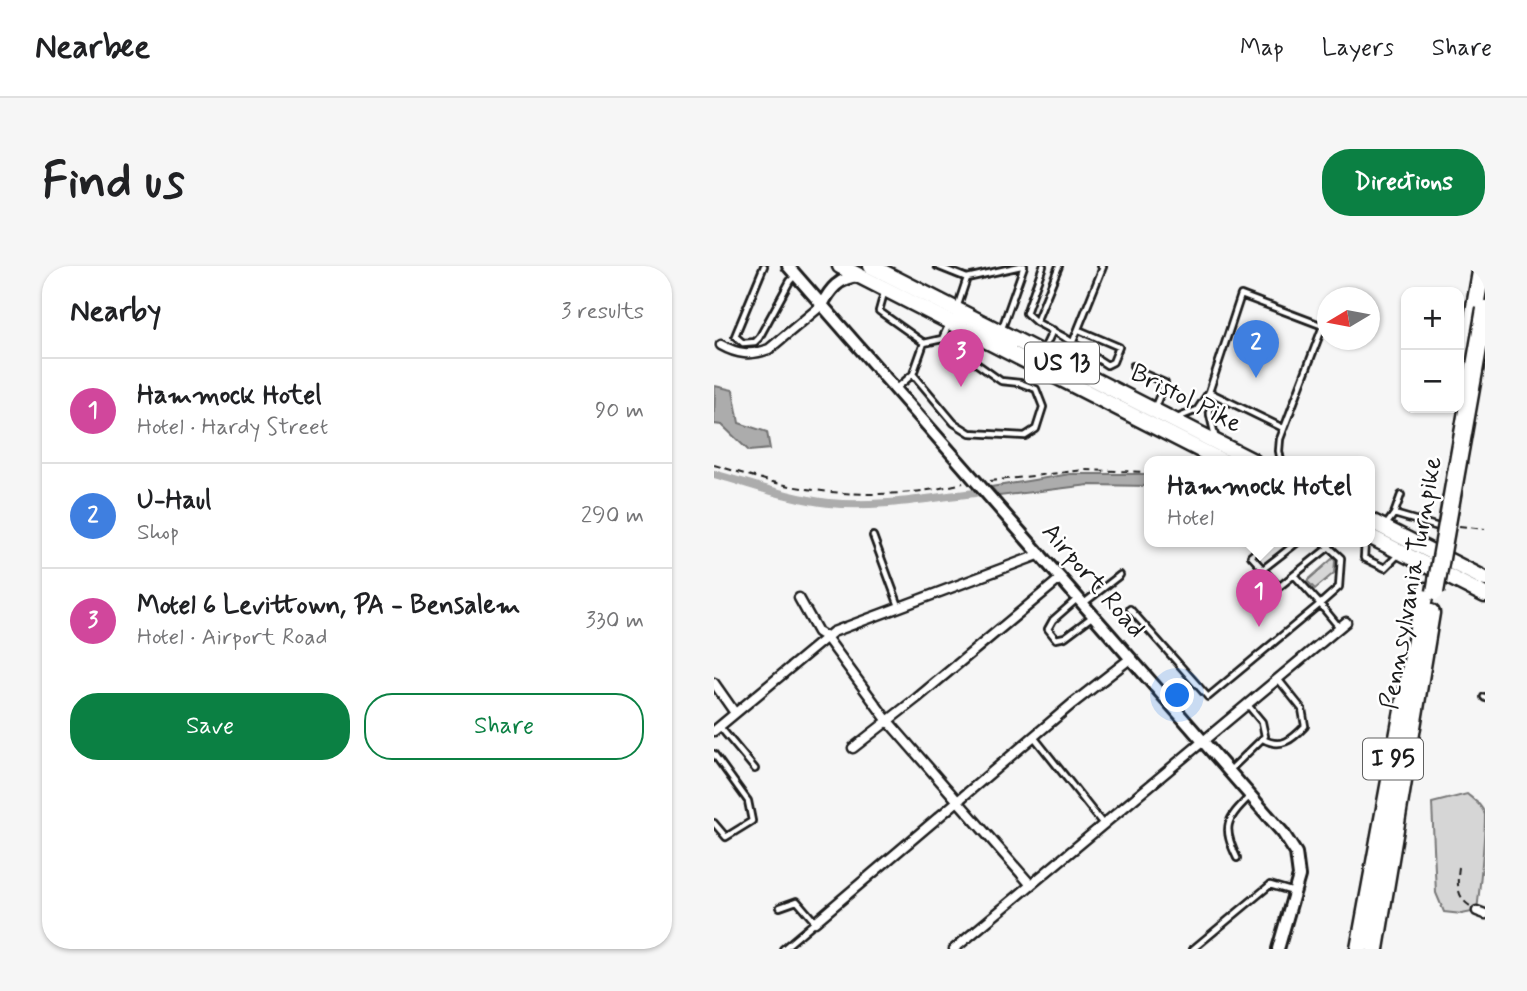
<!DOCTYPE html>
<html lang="en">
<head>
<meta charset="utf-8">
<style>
  body { margin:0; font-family:Mynerve,sans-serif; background:#f6f6f6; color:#202124 }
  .controls { position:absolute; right:21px; top:21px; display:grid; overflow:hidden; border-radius:14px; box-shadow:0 2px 5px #0004 }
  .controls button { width:63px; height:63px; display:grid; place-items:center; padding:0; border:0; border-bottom:2px solid #e0e0e0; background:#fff; color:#202124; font:35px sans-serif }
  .compass { position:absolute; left:603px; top:21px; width:63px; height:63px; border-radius:50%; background:#fff; box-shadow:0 2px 5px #0004; rotate:260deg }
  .you { position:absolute; left:464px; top:430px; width:24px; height:24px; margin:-18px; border:5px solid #fff; border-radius:50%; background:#1a73e8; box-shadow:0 0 0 10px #1a73e833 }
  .badge { display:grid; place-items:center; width:46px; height:46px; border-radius:50%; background:#0b8043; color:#fff; font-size:23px; font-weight:700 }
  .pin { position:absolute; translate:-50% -58px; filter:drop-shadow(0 2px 4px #0008) }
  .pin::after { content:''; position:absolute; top:37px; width:24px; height:21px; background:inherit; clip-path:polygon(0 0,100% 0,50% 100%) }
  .popup { position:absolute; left:430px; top:190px; width:231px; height:91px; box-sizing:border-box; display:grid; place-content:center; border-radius:14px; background:#fff; filter:drop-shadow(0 2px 5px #0005); font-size:23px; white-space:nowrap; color:#757577 }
  .popup b { font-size:26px; color:#202124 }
  .popup::after { content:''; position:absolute; left:50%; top:100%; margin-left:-14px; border:14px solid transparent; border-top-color:#fff }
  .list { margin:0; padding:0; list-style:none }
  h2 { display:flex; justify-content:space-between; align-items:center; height:91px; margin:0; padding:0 28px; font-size:30px }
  h2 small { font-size:23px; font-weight:400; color:#757577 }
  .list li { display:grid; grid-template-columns:46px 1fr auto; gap:21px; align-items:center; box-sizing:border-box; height:105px; padding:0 28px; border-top:2px solid #e0e0e0 }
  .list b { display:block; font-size:26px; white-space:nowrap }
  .list p { margin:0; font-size:23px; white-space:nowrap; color:#757577 }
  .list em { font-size:23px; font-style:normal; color:#757577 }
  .actions { display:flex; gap:14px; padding:21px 28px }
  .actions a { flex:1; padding:16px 0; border:2px solid #0b8043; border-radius:28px; text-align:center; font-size:24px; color:#0b8043 }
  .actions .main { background:#0b8043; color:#fff }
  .map { position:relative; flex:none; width:771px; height:683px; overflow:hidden; border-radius:28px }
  header { display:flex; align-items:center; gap:42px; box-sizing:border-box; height:98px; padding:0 35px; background:#fff; border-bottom:2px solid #e0e0e0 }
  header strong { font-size:33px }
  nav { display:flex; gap:38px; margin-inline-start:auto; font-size:24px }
  .intro { display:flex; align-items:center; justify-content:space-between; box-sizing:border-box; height:168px; padding:0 42px }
  h1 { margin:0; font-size:49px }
  .button { padding:18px 32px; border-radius:28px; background:#0b8043; color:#fff; font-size:24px; font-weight:700 }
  main { display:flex; gap:42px; padding:0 42px }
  aside { flex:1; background:#fff; border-radius:28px; box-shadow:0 2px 5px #0004 }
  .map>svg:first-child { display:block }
  .green { fill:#d6d6d6; stroke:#797979; stroke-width:2 }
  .water { fill:#acacac; stroke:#727272; stroke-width:2 }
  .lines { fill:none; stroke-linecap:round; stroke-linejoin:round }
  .canal { stroke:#acacac; stroke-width:8 }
  .service-casing { stroke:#1c1c1c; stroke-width:10 }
  .minor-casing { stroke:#1c1c1c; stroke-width:13 }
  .tertiary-casing { stroke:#1c1c1c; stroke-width:16 }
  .trunk-casing { stroke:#1c1c1c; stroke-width:19 }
  .motorway-casing { stroke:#1c1c1c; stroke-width:21 }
  .path { stroke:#1c1c1c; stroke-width:2; stroke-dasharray:7 5; stroke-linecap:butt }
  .service { stroke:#fff; stroke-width:4.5 }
  .minor { stroke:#fff; stroke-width:8 }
  .tertiary { stroke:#fff; stroke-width:10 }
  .trunk { stroke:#fff; stroke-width:14 }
  .motorway { stroke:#fff; stroke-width:16 }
  .motorway-bridge-casing { stroke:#1c1c1c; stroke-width:21; stroke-linecap:butt }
  .motorway-bridge { stroke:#fff; stroke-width:16 }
  .labels { text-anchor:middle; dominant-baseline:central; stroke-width:5; stroke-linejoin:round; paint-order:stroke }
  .shield { fill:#fff; stroke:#606060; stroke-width:2 }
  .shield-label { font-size:24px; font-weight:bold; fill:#1c1c1c }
  .street-label { font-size:26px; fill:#1c1c1c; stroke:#fff }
</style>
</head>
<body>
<header>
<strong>Nearbee</strong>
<nav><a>Map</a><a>Layers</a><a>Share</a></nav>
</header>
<div class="intro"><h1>Find us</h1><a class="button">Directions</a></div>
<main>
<aside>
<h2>Nearby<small>3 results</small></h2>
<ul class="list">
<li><span class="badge" style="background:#d1479c">1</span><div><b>Hammock Hotel</b><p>Hotel · Hardy Street</p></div><em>90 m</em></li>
<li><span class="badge" style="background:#3f7fe0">2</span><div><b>U-Haul</b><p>Shop</p></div><em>290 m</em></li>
<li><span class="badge" style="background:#d1479c">3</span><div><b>Motel 6 Levittown, PA - Bensalem</b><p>Hotel · Airport Road</p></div><em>330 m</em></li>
</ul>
<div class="actions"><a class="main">Save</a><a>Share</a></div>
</aside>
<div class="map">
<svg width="771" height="683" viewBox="0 0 771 683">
  <rect width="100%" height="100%" fill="#f6f6f6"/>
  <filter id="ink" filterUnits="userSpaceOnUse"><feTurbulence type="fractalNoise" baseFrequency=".0143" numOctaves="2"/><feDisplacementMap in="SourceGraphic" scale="14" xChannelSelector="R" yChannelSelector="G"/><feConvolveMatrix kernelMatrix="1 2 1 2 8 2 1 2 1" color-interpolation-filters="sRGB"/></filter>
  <g filter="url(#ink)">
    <path class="green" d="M619 292 621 295 620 307 601 323 593 315Z
      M753 528C760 534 769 540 771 549 771 573 766 619 763 645L748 648 730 646 722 627 718 537Z"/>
    <path class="water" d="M1 120 19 124 25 157 53 166 56 183 35 185 8 159 0 158Z
      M356 208H435V220L375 219 285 230 277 221Z"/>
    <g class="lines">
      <path class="canal" d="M0 208C37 218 76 233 115 237 163 242 213 232 261 227"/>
      <g class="service-casing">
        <path id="service" d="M50 0 21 70 29 77 41 76 45 72 76 15 82 9
          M223 0 253 12
          M345 0 322 56 350 71 393 99 399 96 405 81 365 64
          M170 27 165 45 210 77 228 73 287 115 306 117 322 123 329 141 322 163 311 170 256 167 240 157 199 108 183 122
          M243 42 253 12 307 0
          M322 56 312 47 329 0
          M287 65 310 0
          M228 73 235 58
          M358 78 389 1 387 0
          M329 85 339 64
          M419 100 428 107 451 117 440 143
          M199 108 210 77
          M495 126 569 162
          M495 127 496 149 501 170
          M463 152 483 144 495 126 527 29 609 60 566 173 565 185 567 195
          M680 248 728 262
          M672 259 680 248 687 229
          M159 270 185 340
          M555 275 537 290 565 321 615 281 607 275
          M651 275 650 292 671 302 684 289
          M549 303 585 275
          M580 309 606 338 625 321 627 292 615 281 618 275
          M363 333 339 354 334 363 342 373 351 371 379 350
          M370 337 406 309
          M416 343 494 431 606 338 625 361
          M770 431 771 432
          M6 461 41 503
          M320 471 389 558
          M549 473C567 483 578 474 591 460L588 443 564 413
          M0 488 34 535 38 555 12 571 0 557
          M515 505 551 470 548 456 533 438
          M523 592C508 561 512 554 535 531
          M66 641 83 635 101 656 69 683
          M479 683 556 619 580 626"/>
      </g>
      <g class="minor-casing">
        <path id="minor" d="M7 79C23 88 37 90 55 83L108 39
          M85 332 104 366 112 371 173 454 317 619
          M0 417 21 447
          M0 465 119 366 327 288
          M139 482 203 432 347 312
          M763 645 771 648
          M101 656 358 438 417 392
          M240 683 632 356"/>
      </g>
      <g class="tertiary-casing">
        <path id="tertiary" d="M74 0 569 567 582 587 585 610 564 683
          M108 39C116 23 125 12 144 10"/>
      </g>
      <g class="trunk-casing">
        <path id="trunk" d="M126 0 508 195
          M157 0 539 195
          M655 254 771 313
          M655 270 771 329"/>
      </g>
      <g class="motorway-casing">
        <path id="motorway" d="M745 133 768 0
          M645 683 711 325
          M661 683 717 347"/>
      </g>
      <path class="path" d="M0 199C22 205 45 213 67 218 125 231 192 232 249 217
        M276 215 370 204 435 206
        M745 260 771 263
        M745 601C743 616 742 631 756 640"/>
      <use href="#service" class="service"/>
      <use href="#minor" class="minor"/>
      <use href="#tertiary" class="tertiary"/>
      <use href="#trunk" class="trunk"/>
      <use href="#motorway" class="motorway"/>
      <g class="motorway-bridge-casing">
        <path id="motorway-bridge" d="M721 326 771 43"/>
      </g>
      <use href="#motorway-bridge" class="motorway-bridge"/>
    </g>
  </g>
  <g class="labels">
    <g class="shield">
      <rect x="311" y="76.5" width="74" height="41" rx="5"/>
      <rect x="649" y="472.5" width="60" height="41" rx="5"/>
    </g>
    <g class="shield-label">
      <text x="348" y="97">US 13</text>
      <text x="679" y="493">I 95</text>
    </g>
    <g class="street-label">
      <text transform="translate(472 133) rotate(27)">Bristol Pike</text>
      <text transform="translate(379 315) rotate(49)">Airport Road</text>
      <text transform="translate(698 317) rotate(-80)">Pennsylvania Turnpike</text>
    </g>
  </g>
</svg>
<div class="controls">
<button>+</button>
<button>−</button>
</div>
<svg class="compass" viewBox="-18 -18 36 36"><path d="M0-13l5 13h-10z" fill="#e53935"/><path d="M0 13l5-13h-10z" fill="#757577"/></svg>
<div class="you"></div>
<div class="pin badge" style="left:545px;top:361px;background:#d1479c">1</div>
<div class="popup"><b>Hammock Hotel</b>Hotel</div>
<div class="pin badge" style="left:542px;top:112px;background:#3f7fe0">2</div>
<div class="pin badge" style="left:247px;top:121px;background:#d1479c">3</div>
</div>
</main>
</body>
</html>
